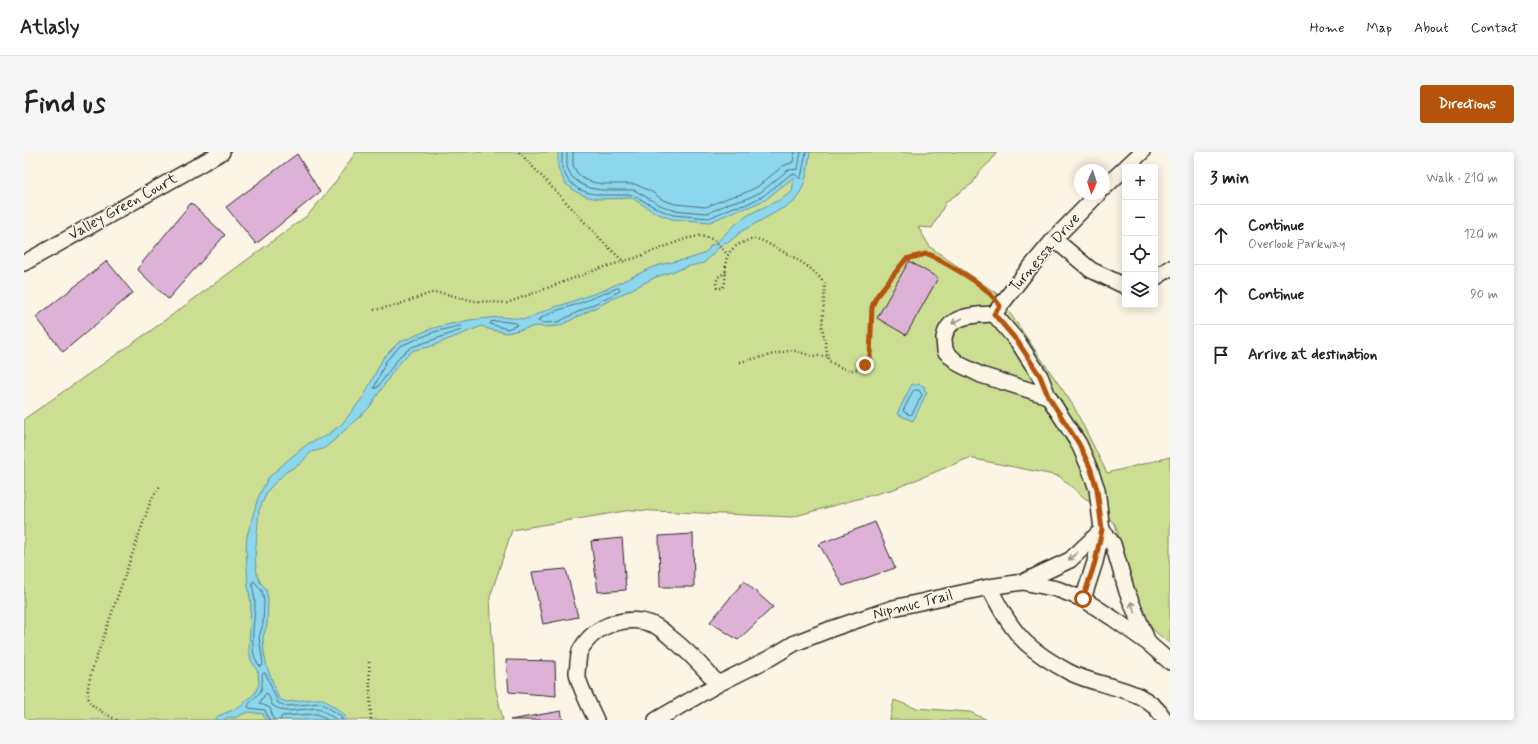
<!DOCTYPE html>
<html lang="en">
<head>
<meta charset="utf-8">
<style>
  body { margin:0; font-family:Mynerve,sans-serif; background:#f6f6f6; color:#222 }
  .controls { position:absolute; right:12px; top:12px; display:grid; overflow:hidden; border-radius:4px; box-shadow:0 2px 10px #0003 }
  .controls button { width:36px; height:36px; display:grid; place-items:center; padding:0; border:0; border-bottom:1px solid #e0e0e0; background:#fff; color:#222; font:20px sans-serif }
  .compass { position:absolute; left:1050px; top:12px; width:36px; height:36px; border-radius:50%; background:#fff; box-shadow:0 2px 10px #0003; rotate:183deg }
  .stop { position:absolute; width:12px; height:12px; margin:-9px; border:3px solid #b45309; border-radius:50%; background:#fff }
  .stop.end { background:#b45309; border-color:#fff; box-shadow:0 1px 4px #0008 }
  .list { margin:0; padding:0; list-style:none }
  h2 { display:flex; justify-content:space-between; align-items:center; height:52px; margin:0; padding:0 16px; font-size:17px }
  h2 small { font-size:13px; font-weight:400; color:#767676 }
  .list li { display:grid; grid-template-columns:26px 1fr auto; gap:12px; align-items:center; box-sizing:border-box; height:60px; padding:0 16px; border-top:1px solid #e0e0e0 }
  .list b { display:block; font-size:15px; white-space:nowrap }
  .list p { margin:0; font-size:13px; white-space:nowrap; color:#767676 }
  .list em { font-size:13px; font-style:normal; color:#767676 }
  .icon { flex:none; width:22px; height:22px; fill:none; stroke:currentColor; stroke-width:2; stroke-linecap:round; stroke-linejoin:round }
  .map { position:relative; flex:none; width:1146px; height:568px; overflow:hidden; border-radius:4px }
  header { display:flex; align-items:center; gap:24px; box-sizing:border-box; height:56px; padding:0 20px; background:#fff; border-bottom:1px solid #e0e0e0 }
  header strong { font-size:19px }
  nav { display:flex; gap:22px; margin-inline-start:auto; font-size:14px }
  .intro { display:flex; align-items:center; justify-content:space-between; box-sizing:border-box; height:96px; padding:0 24px }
  h1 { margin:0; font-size:28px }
  .button { padding:10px 18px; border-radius:4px; background:#b45309; color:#fff; font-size:14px; font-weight:700 }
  main { display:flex; gap:24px; padding:0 24px }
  aside { flex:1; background:#fff; border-radius:4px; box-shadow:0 2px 10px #0003 }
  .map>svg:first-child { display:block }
  .green { fill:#ccde92; stroke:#7c845e }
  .water { fill:#8cd7ed; stroke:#65929f }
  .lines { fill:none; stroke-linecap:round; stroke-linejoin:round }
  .shore { stroke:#527079; stroke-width:1 }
  .building { fill:#deb2d6; stroke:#2b2b2b }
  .street-casing { stroke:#2b2b2b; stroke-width:18 }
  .path { stroke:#2b2b2b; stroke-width:2.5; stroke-dasharray:1 3; stroke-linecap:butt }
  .street { stroke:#fcf5e5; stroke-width:15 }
  .oneway { stroke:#949088 }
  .route { stroke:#b45309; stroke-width:5 }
  .labels { text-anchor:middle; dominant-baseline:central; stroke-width:3; stroke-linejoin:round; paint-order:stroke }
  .street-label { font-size:15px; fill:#2b2b2b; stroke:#fcf5e5 }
</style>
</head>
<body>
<header>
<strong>Atlasly</strong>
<nav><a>Home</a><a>Map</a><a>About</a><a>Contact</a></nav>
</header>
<div class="intro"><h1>Find us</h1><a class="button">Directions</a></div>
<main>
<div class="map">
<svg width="1146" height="568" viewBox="0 0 1146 568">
  <rect width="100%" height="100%" fill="#fcf5e5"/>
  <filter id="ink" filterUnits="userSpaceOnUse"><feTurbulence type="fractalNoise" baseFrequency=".025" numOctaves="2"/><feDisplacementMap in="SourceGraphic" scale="8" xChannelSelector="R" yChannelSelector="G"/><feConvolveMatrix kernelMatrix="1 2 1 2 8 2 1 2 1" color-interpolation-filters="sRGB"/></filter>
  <g filter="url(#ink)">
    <path class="green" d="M332 0H973L966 10 955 20 949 31 922 50 908 76 894 75 906 95 972 141 1049 253 1083 321 1146 305V492L1120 470 1091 372 1035 324 945 306 870 337 768 365 607 358 488 378 466 445 470 529 479 568H0V267L129 177 284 63 309 33Z
      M870 548 891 556 946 560 963 568H866Z"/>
    <path class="water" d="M534 0H786L783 22 778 37 770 50 718 79 704 91 700 90 680 111 666 114 632 125 535 174 520 175 512 174 483 181 464 177 458 174 405 195 390 198 380 206 370 218 345 256 308 290 299 297 287 300 276 312 262 320 244 338 235 358 231 406 233 422 236 430 242 437 244 448 243 473 239 485 240 501 243 515 255 547 262 550 289 547H299L320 562 322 568H241L239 562 224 560 210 566 204 565 200 568H191L194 564 216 555 231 541 235 532 234 520 227 508 225 498 227 453 224 434 222 397 223 384 234 346 244 326 265 307 285 291 302 284 318 272 340 244 359 206 374 191 409 176 445 168 476 165 502 167 530 155 538 153 580 138 629 115 643 111 664 107 677 103 684 98 687 93H690C701 82 712 70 726 62 740 54 755 50 768 40L770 25 741 48 722 56 711 59 686 70 648 67 632 61 608 46 576 47 564 45 552 40 541 31 534 16Z
      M888 232 892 234 894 232 901 235 900 238 903 240 889 269 873 262Z"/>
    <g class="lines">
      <path class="shore" d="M538 0V16L544 28 554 37 565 41 577 43H609L634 57 649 63 685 66 710 55 721 53 739 44 767 22H771L775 26H777L782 0
        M543 0V15L548 25 557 32 566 36 577 38H610L636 53 649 58 670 60 684 61 708 50 720 48 737 40 764 18 774 17 777 0
        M549 0V13L553 21 560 27 568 30 578 32H611L628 40 639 48 651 52 682 55 706 45 718 42 733 35 759 14 769 10 771 0
        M594 136 596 137V139L534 170 520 171 514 169 515 167 531 159 551 153Z
        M476 169 492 171 494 173 483 177 466 172 467 170Z
        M436 174 438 176 437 178 388 195 376 204 353 236H350L362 209 376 194 410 180Z
        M891 238H895L898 243 888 262 886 263 880 260 879 259 889 239Z
        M230 429 238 439 240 449 239 472 235 485 239 512 237 515C223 504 231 469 231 453 231 446 229 438 228 431Z
        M245 568 241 558 225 556 224 554C233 539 240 545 238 522L240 521 242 522 254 551 262 554 297 551 317 564 318 568
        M250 568 246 556 235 551 242 541 244 542 248 553 253 556 262 559 295 556 313 568
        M256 568 258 564 290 562H294L303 568"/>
    </g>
    <path class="building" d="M273 2 296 40 232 92 202 55Z
      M167 51 201 83 144 147 113 117Z
      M83 109 109 141 39 200 12 165Z
      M885 109 914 126 882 183 853 166Z
      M851 370 871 416 819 434 795 392Z
      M669 382 670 435H636L635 384Z
      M598 386 602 438 574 440 567 389Z
      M542 417 554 465 519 472 508 420Z
      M720 429 749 455 714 488 686 470Z
      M482 508 531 509 532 544 485 540Z
      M537 559 539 568H486Z"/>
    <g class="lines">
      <g class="street-casing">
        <path id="street" d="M1102 15 1118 0
          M1080 36 1101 16
          M1030 87 1067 118 1101 134
          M0 111 198 0
          M1131 126 1146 116
          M970 162 1000 123 1030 87 1074 42
          M1024 244 957 223 935 212 921 199C921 195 920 190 920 186 924 162 952 163 970 162L994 190 1016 224 1024 244 1055 292 1065 315 1073 337 1078 378 1071 410 1059 447
          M999 430 1046 408 1078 378 1089 392 1103 440 1124 490
          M965 435C975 454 986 476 1002 491 1014 502 1030 512 1045 520 1077 537 1121 533 1141 568
          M572 568C567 557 553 530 553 520 554 514 554 504 556 499 570 472 605 461 632 474 637 477 642 481 646 485 664 499 679 515 694 532
          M632 568 694 532 746 506 771 491 807 477 869 456 965 435 999 430 1033 437 1059 447 1090 467 1124 491 1146 510"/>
      </g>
      <path class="path" d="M495 0 582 93 599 109
        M702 120 694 125 692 131 693 136H699C704 125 699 112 704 103 708 94 723 87 732 87 739 88 746 93 752 96 770 105 789 115 801 132L798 175 805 209C815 215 828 223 838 214 854 203 843 170 849 153 853 140 865 129 873 118 876 115 879 109 883 107 890 104 900 102 907 103L949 127 966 141
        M350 158 373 153 407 141H418L450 149 483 151 577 116 611 106 661 87 675 84 685 86 691 89 704 103
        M716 210 768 198 789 204H803
        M345 510 347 568
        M93 568C63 552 59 552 68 518L127 348 136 334"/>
      <use href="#street" class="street"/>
    </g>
    <defs><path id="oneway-shaft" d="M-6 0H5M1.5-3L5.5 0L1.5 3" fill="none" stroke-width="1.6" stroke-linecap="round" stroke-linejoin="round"/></defs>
    <g class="oneway">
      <use href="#oneway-shaft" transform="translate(933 169) rotate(152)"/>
      <use href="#oneway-shaft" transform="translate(1049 404) rotate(139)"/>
      <use href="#oneway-shaft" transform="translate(1109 455) rotate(-112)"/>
    </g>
  </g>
  <g class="lines" filter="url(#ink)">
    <path class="route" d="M841 213 846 204 848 155 852 145 882 107 902 102 907 103C932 118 960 130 976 154L970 162 994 190 1016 224 1024 244 1055 292 1066 315 1073 337 1078 378 1071 410 1059 447"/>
  </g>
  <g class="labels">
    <g class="street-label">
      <text transform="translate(99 55) rotate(-29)">Valley Green Court</text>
      <text transform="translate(1021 101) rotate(-49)">Turnessa Drive</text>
      <text transform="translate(889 453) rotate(-14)">Nipmuc Trail</text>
    </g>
  </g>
</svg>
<div class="controls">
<button>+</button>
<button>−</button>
<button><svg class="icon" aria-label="locate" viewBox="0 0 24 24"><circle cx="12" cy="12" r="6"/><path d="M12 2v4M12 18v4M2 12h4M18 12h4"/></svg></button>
<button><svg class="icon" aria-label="layers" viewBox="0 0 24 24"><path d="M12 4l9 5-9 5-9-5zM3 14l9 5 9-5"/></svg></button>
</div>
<svg class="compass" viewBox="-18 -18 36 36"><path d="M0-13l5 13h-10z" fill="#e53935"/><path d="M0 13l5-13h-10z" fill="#767676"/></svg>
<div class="stop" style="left:1059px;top:447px"></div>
<div class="stop end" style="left:841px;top:213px"></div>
</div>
<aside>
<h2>3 min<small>Walk · 210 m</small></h2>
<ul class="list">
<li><svg class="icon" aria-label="ahead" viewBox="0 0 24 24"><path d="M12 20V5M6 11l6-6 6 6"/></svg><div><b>Continue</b><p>Overlook Parkway</p></div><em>120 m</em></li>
<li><svg class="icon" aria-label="ahead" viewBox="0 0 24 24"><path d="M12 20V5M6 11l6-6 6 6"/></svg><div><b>Continue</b></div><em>90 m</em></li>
<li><svg class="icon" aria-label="arrive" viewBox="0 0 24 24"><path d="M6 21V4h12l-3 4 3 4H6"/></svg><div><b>Arrive at destination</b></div></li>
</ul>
</aside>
</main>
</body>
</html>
